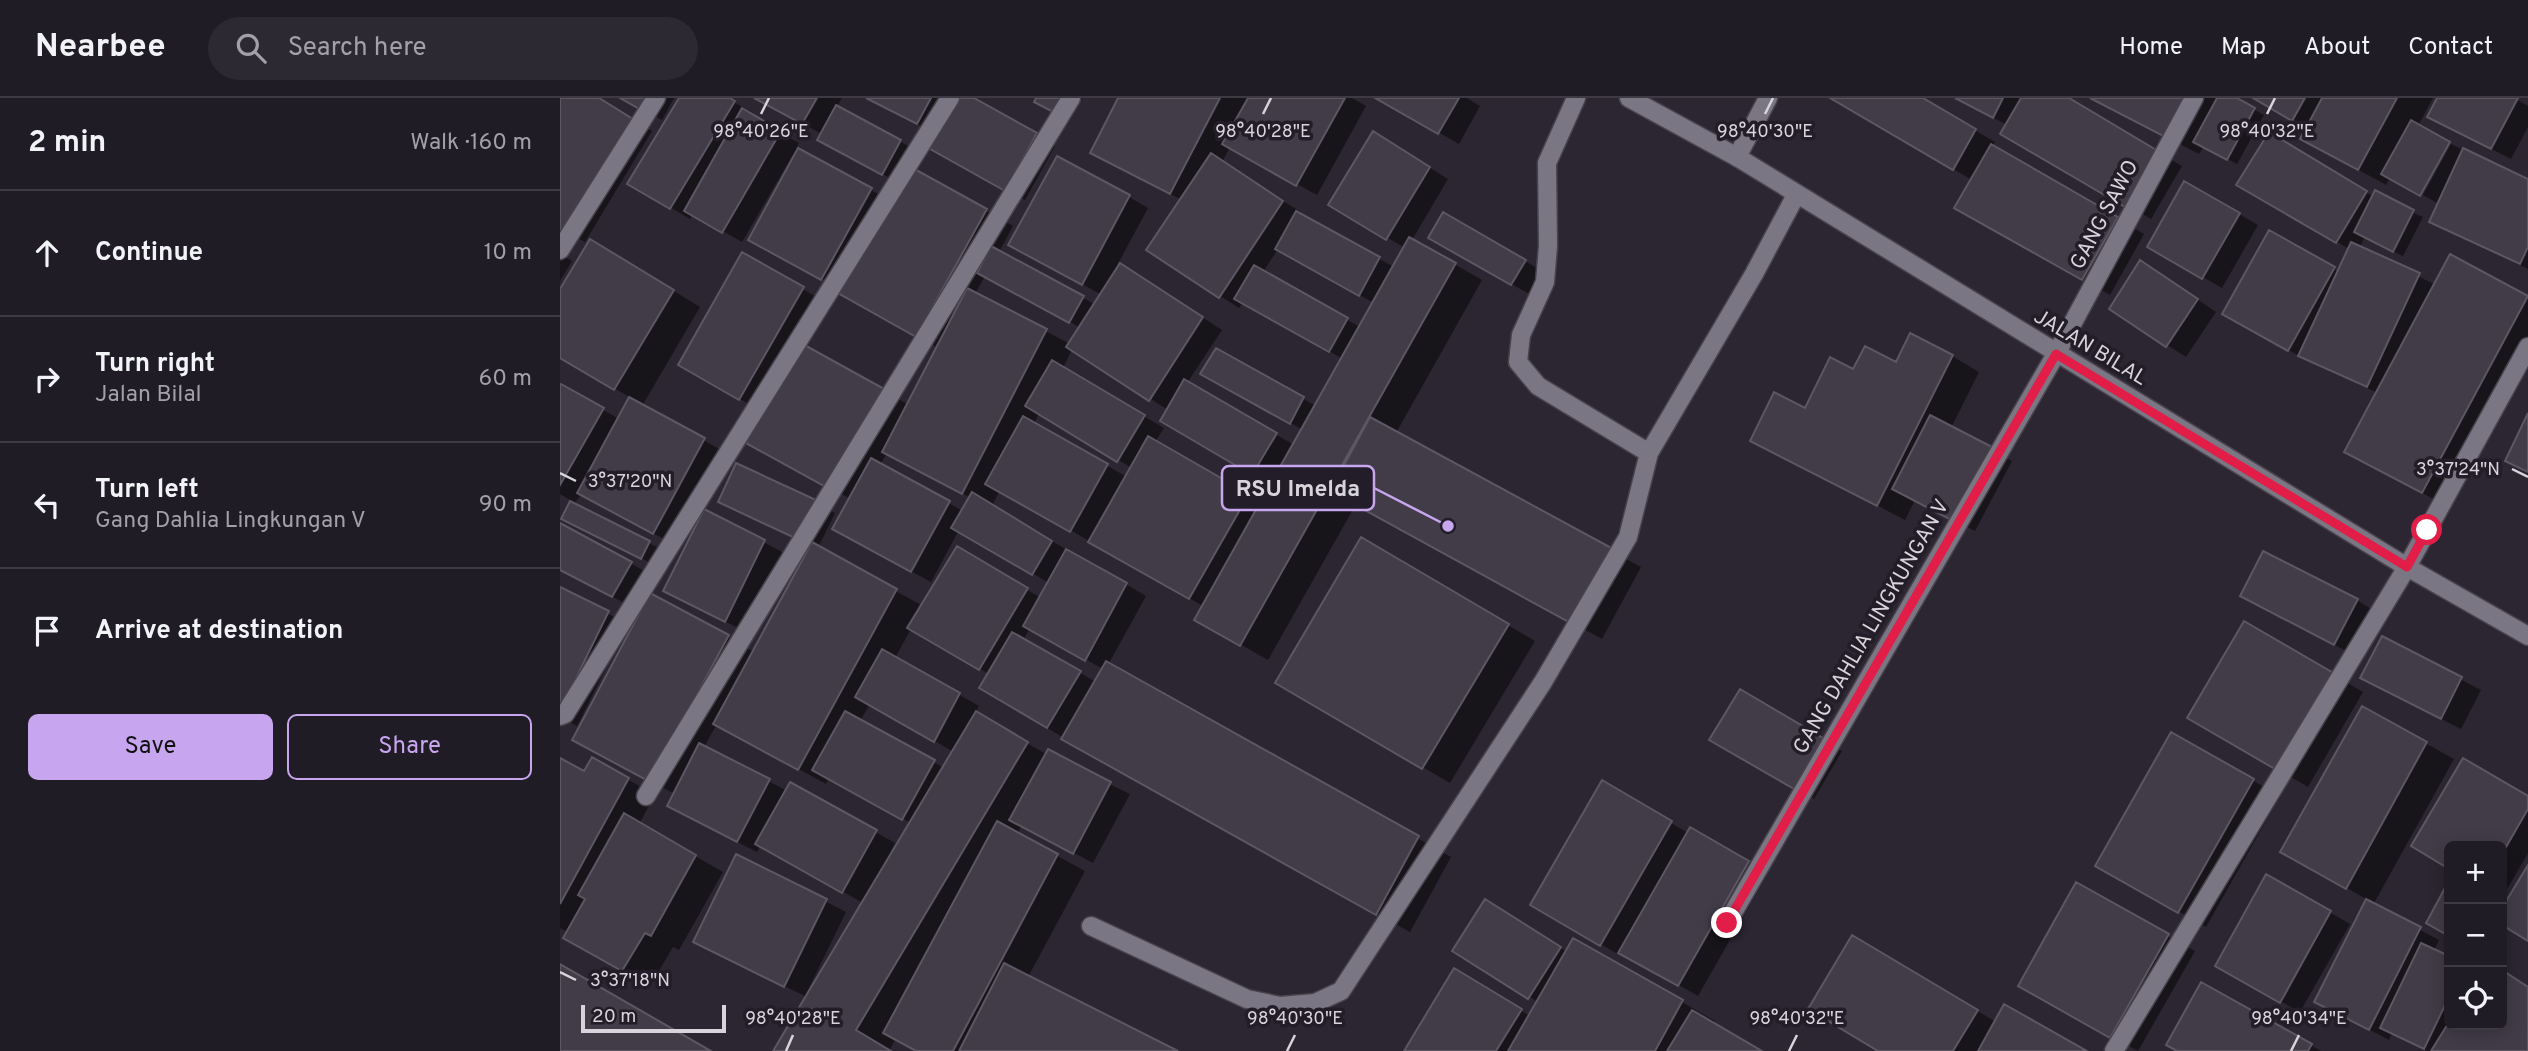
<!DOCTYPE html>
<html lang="en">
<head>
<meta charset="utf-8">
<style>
  body { margin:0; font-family:Overpass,sans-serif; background:#2d2932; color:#f1f3f6 }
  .controls { position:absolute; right:21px; bottom:21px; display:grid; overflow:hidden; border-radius:10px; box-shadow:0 4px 18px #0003 }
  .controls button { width:63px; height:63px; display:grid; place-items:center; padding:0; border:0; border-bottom:2px solid #3d3a43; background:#201c26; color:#f1f3f6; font:35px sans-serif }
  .scale { position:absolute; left:21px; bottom:18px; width:145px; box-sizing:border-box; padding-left:7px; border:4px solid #d7d4dc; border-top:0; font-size:19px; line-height:24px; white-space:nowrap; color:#d7d4dc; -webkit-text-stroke:5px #221d28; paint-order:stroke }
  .stop { position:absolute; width:21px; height:21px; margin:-16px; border:5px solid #e11d48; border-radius:50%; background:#fff }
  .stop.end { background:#e11d48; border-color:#fff; box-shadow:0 2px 7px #0008 }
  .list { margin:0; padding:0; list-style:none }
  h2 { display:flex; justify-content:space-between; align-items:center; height:91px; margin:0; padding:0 28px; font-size:30px }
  h2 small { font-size:23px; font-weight:400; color:#a2a1a7 }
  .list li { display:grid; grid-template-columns:46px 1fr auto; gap:21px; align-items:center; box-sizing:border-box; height:126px; padding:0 28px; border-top:2px solid #3d3a43 }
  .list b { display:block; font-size:26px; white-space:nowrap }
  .list p { margin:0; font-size:23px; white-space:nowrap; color:#a2a1a7 }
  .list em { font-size:23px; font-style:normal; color:#a2a1a7 }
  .actions { display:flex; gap:14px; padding:21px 28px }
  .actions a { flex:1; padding:16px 0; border:2px solid #c8a6ef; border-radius:10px; text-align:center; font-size:24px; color:#c8a6ef }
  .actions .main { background:#c8a6ef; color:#111 }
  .icon { flex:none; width:38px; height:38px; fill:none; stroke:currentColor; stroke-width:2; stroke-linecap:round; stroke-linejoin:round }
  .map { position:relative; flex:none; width:1968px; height:953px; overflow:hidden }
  header { display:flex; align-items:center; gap:42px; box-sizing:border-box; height:98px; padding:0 35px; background:#201c26; border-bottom:2px solid #3d3a43 }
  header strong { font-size:33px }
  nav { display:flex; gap:38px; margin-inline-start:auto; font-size:24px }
  .search { width:490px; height:63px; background:#2d2932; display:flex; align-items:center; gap:18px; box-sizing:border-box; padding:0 24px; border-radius:38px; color:#a2a1a7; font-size:26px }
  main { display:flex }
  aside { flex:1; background:#201c26 }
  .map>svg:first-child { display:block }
  .shadow { fill:#0007; fill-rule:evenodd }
  .building { fill:#413c48; stroke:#5d5764; stroke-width:2 }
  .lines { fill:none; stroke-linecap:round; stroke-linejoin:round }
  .lane-casing { stroke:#47424c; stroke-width:21 }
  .street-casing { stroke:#47424c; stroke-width:21 }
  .secondary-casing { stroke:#47424c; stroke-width:21 }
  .lane { stroke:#7b7683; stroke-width:18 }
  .street { stroke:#7b7683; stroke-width:18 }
  .secondary { stroke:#7b7683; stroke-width:18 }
  .route { stroke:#e11d48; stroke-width:9 }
  .ticks { fill:none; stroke:#d7d4dc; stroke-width:2.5 }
  .labels { text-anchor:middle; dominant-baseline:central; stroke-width:7; stroke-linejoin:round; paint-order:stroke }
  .street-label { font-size:21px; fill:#d7d4dc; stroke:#221d28 }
  .ticks-label { font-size:18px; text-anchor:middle; fill:#d7d4dc; stroke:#221d28; stroke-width:7; stroke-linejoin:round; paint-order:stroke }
  .leader { fill:none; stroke:#c8a6ef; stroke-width:2.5 }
  .callout-dot { fill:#c8a6ef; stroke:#221d28; stroke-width:2.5 }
  .callout { fill:#221d28; stroke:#c8a6ef; stroke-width:2.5 }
  .callout-label { font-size:23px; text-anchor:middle; font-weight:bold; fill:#d7d4dc }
</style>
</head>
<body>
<header>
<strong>Nearbee</strong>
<div class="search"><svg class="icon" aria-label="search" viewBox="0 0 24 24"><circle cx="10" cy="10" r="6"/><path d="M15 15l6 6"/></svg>Search here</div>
<nav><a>Home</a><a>Map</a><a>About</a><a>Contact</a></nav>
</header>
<main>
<aside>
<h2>2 min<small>Walk · 160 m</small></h2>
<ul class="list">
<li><svg class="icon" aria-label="ahead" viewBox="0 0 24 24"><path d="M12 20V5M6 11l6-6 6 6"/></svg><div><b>Continue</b></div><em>10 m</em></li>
<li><svg class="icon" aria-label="right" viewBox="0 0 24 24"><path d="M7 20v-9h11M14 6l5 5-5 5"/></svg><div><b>Turn right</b><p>Jalan Bilal</p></div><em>60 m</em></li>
<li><svg class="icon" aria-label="left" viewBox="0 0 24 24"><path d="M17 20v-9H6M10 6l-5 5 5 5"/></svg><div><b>Turn left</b><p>Gang Dahlia Lingkungan V</p></div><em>90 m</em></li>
<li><svg class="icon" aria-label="arrive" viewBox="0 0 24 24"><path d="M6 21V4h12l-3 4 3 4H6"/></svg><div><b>Arrive at destination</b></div></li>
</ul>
<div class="actions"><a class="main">Save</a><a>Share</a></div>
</aside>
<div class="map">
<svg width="1968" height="953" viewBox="0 0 1968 953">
  <rect width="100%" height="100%" fill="#2b2632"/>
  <path class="shadow" d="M0 0H36L92 33 25 144 0 130Z
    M64 0H114L102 22Z
    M121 0H167L193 15 192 18 239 45 236 51 331 103 341 86 278 52 262 36 196 0H282L277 9 359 54 351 70 453 128 439 154 536 207 542 197 470 157 569 99 588 110 554 173 580 179 662 232 627 285 734 347 743 332 643 276 656 252 756 308 783 261 683 204 679 210 589 152 622 102 560 70V0H792L806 8 757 97 670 49 662 64 742 115 740 117 834 169 845 150 771 106 833 47 888 81 852 142 922 182 836 335 1081 469 1042 541 796 406 708 562 636 521 643 508 440 392 432 408 586 498 548 567 891 759 850 834 537 660 421 590 429 576 351 531 335 560 419 608 415 615 486 656 570 696 533 765 462 727 457 736 525 773 468 879 614 953H358L336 940 329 953H215L247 899 154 854 176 758 286 814 246 896 248 897 303 805 201 747 197 754 128 719 115 696 42 657 168 539 194 554 252 448 180 414 256 404 275 415 258 450 363 508 397 450 481 500 489 485 399 432 371 484 294 442 291 401 214 359 199 312 121 267 183 157 262 202 237 245 349 307 378 250 280 194 282 192 209 152 238 55 235 53 182 144 133 116 130 121 70 85ZM718 151 814 205 800 229 703 174ZM425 178 521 230 510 246 415 196ZM512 251 608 312 603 323 712 387 701 405 595 344 604 330 503 270ZM479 315 572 370 567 379 474 326ZM327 355 411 400 403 413 320 367ZM470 530 543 571 536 584 463 542ZM310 606 394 654 384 670 300 623ZM157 626 266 686 269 680 351 725 333 755 331 753 335 745 231 686 227 693 144 649Z
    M308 0H411L495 48 465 102 367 47 374 35Z
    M476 0H523L510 21 476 3Z
    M819 0H907L920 8 899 46Z
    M1273 0H1360L1435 44 1432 49 1584 136 1550 197 1397 109 1412 82Z
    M1397 0H1506L1622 68 1591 121 1443 35 1447 27Z
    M1531 0H1673L1704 17 1677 66 1644 48 1639 56Z
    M1696 0H1873L1826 87 1770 56 1748 30Z
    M1879 0H1954L1968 8V29L1951 61 1889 29Z
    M1709 36 1814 99 1863 119 1843 158 1805 139 1799 150 1876 187 1891 158 1968 199V265L1890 410 1814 369 1818 295 1748 263 1664 215 1710 135 1779 174 1789 151 1679 86Z
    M1891 46 1968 83V171L1871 123 1879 106 1863 97Z
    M1625 85 1698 127 1662 190 1589 148Z
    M884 116 984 174 971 197 870 139Z
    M0 156 12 163 0 183Z
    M58 159 140 209 82 308 163 353 113 446 21 396 14 407 99 450 91 465 3 421 12 403 0 396 1 288 59 321 71 300 0 258V195Z
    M1600 176 1656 214 1626 259 1551 211Z
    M1392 258 1419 274 1391 330 1452 363 1415 433 1355 402 1345 422 1192 342 1245 312 1294 273Z
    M145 413 224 455 185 533 124 504Z
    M0 427 90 476 72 509 0 471Z
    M801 441 975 543 890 685 717 584Z
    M0 491 68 526 17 628 0 619Z
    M1797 502 1816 514 1794 557 1701 509Z
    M1684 525 1803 594 1748 689 1629 619Z
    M1823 541 1921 592 1901 631 1822 591Z
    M1180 594 1282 653 1254 701 1152 642Z
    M1802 610 1894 661 1813 807 1879 842 1874 853 1889 860V927H1942V874L1968 890V953H1868L1832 935 1829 942 1756 903 1808 802 1750 769Z
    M1611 636 1720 698 1646 829 1537 767Z
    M32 661 95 697 79 726 163 774 119 852 113 849 90 888 5 839 8 834 0 830V662L24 675Z
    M1043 685 1128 735 1130 731 1208 775 1138 898 1070 859 1068 862 972 806Z
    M1968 700V755L1942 800V748H1889V769L1854 748Z
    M1707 778 1790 826 1740 914 1657 868Z
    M945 815 1007 854 1013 842 1155 923 1154 926 1199 953H846L895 873 970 918 978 904 894 852Z
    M1608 838 1635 853 1578 953 1460 887Z
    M1293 839 1436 924 1523 953H1322Z
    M1642 886 1761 953H1620Z"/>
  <path class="building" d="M0 0H39L73 21 4 135 0 132Z
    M60 0H88L81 12Z
    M119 0H170L175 3 110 111 67 86Z
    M194 0H257L242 26Z
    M306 0H371L357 26Z
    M392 0H414L477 35 445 93 365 48Z
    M476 0H510L499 17 474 4Z
    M558 0H660L610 96 530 55Z
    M688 0H785L736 88 662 46Z
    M815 0H899L878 36Z
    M1270 0H1363L1416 31 1393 72Z
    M1395 0H1443L1433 20Z
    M1461 0H1509L1603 56 1570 112 1440 36Z
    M1530 0H1633L1611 42Z
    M1657 0H1677L1695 10 1667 62 1633 44Z
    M1693 0H1745L1732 23Z
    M1762 0H1837L1798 72 1740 41Z
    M1877 0H1958L1931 51 1867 19Z
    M276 7 341 42 322 77 257 42Z
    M182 10 221 33 162 135 124 113Z
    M1851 22 1890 44 1860 98 1821 76Z
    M813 33 870 69 826 142 768 107Z
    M1709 34 1807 93 1776 145 1676 87Z
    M1431 46 1558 119 1522 182 1394 110Z
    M238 50 312 90 261 182 188 142Z
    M1903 50 1968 81V149L1960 166 1869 124Z
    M651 55 723 103 659 200 586 152Z
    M497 58 570 97 522 187 448 147Z
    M349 68 427 111 356 239 278 195Z
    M1624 83 1680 115 1642 181 1587 149Z
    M1815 92 1854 112 1833 154 1794 134Z
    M736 113 820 159 799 198 715 151Z
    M883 114 966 162 951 187 868 140Z
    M1709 132 1775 169 1728 253 1662 216Z
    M849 139 896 165 680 548 634 522Z
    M30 141 114 192 54 292 0 260V191Z
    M1791 144 1860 175 1807 289 1738 258Z
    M431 148 524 198 509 225 417 175Z
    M182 154 244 189 179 302 118 267Z
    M1890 156 1968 198 1862 395 1784 354Z
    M1580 162 1638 201 1606 249 1549 211Z
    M560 165 643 219 589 303 506 249Z
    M694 167 788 220 769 254 674 201Z
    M407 190 487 231 402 396 322 354Z
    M1350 235 1393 257 1317 408 1190 343 1214 294 1245 310 1270 259 1293 271 1305 248 1336 264Z
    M239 244 326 292 271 392 184 344Z
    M656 250 744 299 730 326 640 276Z
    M492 262 585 317 557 364 465 308Z
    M624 281 717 335 692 377 600 323Z
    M1 286 44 310 0 387V287Z
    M69 299 145 340 93 436 17 395Z
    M1968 315V374L1945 363Z
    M1370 317 1434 350 1395 424 1332 391Z
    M463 318 548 366 510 434 425 386Z
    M810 319 1055 452 1014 527 770 393Z
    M588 338 689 396 629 501 528 444Z
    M311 360 390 403 351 474 272 431Z
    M176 365 256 402 237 441 158 404Z
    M412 394 492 443 472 477 391 430Z
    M10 403 90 443 81 461 1 421Z
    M144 411 205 442 165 524 103 493Z
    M0 425 72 464 52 499 0 472Z
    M801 439 949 526 862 671 715 585Z
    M252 444 337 491 238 672 153 626Z
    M397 448 468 490 419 572 347 530Z
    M506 451 567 485 525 563 463 528Z
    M1703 453 1798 501 1774 547 1680 498Z
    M0 489 49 513 0 613Z
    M90 495 169 537 90 684 12 642Z
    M1684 523 1777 577 1720 674 1627 620Z
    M452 534 521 573 487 630 419 590Z
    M1822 538 1902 579 1881 621 1800 580Z
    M322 551 400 595 374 644 295 599Z
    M546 563 859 738 816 817 501 641Z
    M1180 591 1263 640 1234 691 1149 642Z
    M1802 608 1867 644 1786 791 1720 754Z
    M285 613 375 662 342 722 252 672Z
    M416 613 468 644 296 932 331 953H213Z
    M1611 634 1694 681 1618 815 1535 768Z
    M139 645 210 681 177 744 107 708Z
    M488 651 551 684 513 756 449 722Z
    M32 659 69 680 0 806V660L24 673Z
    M1903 660 1968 698V711L1942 756V748H1889V771L1851 748Z
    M1042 682 1112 723 1040 848 970 807Z
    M230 684 317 732 282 795 195 746Z
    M64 715 136 757 91 838 85 835 62 873 3 840 25 801 18 797Z
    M437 723 498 756 393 953H356L323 935Z
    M1130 729 1189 763 1118 888 1058 855Z
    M176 756 267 801 224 889 133 844Z
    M1968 767V843L1942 827V810Z
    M1706 776 1771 813 1720 905 1655 868Z
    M1516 784 1609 836 1550 940 1458 888Z
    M1886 788 1889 789V838L1866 825Z
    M925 801 1001 849 968 901 892 853Z
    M1806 801 1861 829 1809 932 1754 904Z
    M1292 837 1418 912 1393 953H1318L1248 911Z
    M1013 840 1123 902 1095 953H948Z
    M1861 845 1889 858V899L1864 951 1820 930Z
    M444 865 618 953H399Z
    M0 866 151 953H0Z
    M894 870 962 911 936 953H844Z
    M1942 872 1968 889V953H1871L1889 924V927H1942Z
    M1641 884 1752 946 1748 953H1617L1606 947Z
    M1444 906 1527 953H1418Z
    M1132 912 1202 953H1107Z"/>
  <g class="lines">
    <g class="lane-casing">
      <path id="lane" d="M1016 0 987 65 988 148 985 184 961 237 958 264 978 288 1089 355
        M531 828 687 901 720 908 755 905 781 893 983 584 1068 439 1089 355 1194 176 1236 97"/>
    </g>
    <g class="street-casing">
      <path id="street" d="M1177 59 1208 0
        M0 152 96 0
        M0 618 5 616 390 0
        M86 698 511 0
        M1167 825 1496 256 1634 0
        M1554 953 1847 469 1968 249"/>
    </g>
    <g class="secondary-casing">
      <path id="secondary" d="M1069 0 1177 59 1847 469 1968 538"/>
    </g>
    <use href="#lane" class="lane"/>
    <use href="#street" class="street"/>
    <use href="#secondary" class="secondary"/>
  </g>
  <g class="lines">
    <path class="route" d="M1167 825 1496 256 1847 469 1867 432"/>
  </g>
  <path class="ticks" d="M201 16 209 0M703 16 711 0M1205 16 1213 0M1707 16 1715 0M1952 371 1968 379M0 375 16 383M0 874 16 882M226 953 233 937M727 953 735 937M1229 953 1237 937M1731 953 1739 937"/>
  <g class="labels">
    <g class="street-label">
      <text transform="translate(1545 117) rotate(-62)">GANG SAWO</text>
      <text transform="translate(1530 250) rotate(31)">JALAN BILAL</text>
      <text transform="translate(1312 529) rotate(-60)">GANG DAHLIA LINGKUNGAN V</text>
    </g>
  </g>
  <g class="ticks-label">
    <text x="201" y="39">98°40'26"E</text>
    <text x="703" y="39">98°40'28"E</text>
    <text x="1205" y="39">98°40'30"E</text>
    <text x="1707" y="39">98°40'32"E</text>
    <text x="1898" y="377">3°37'24"N</text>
    <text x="70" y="389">3°37'20"N</text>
    <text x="70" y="888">3°37'18"N</text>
    <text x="233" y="926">98°40'28"E</text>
    <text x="735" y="926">98°40'30"E</text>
    <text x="1237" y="926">98°40'32"E</text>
    <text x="1739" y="926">98°40'34"E</text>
  </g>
  <path class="leader" d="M888 428L814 390"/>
  <circle class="callout-dot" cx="888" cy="428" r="7"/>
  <rect class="callout" x="662" y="368" width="152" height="44" rx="7"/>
  <g class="callout-label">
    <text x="738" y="398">RSU Imelda</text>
  </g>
</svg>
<div class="controls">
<button>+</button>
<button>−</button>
<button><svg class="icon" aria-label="locate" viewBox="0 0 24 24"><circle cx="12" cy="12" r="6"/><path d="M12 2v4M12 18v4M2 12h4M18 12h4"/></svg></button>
</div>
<div class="scale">20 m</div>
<div class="stop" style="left:1867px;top:432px"></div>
<div class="stop end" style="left:1167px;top:825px"></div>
</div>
</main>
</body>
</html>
